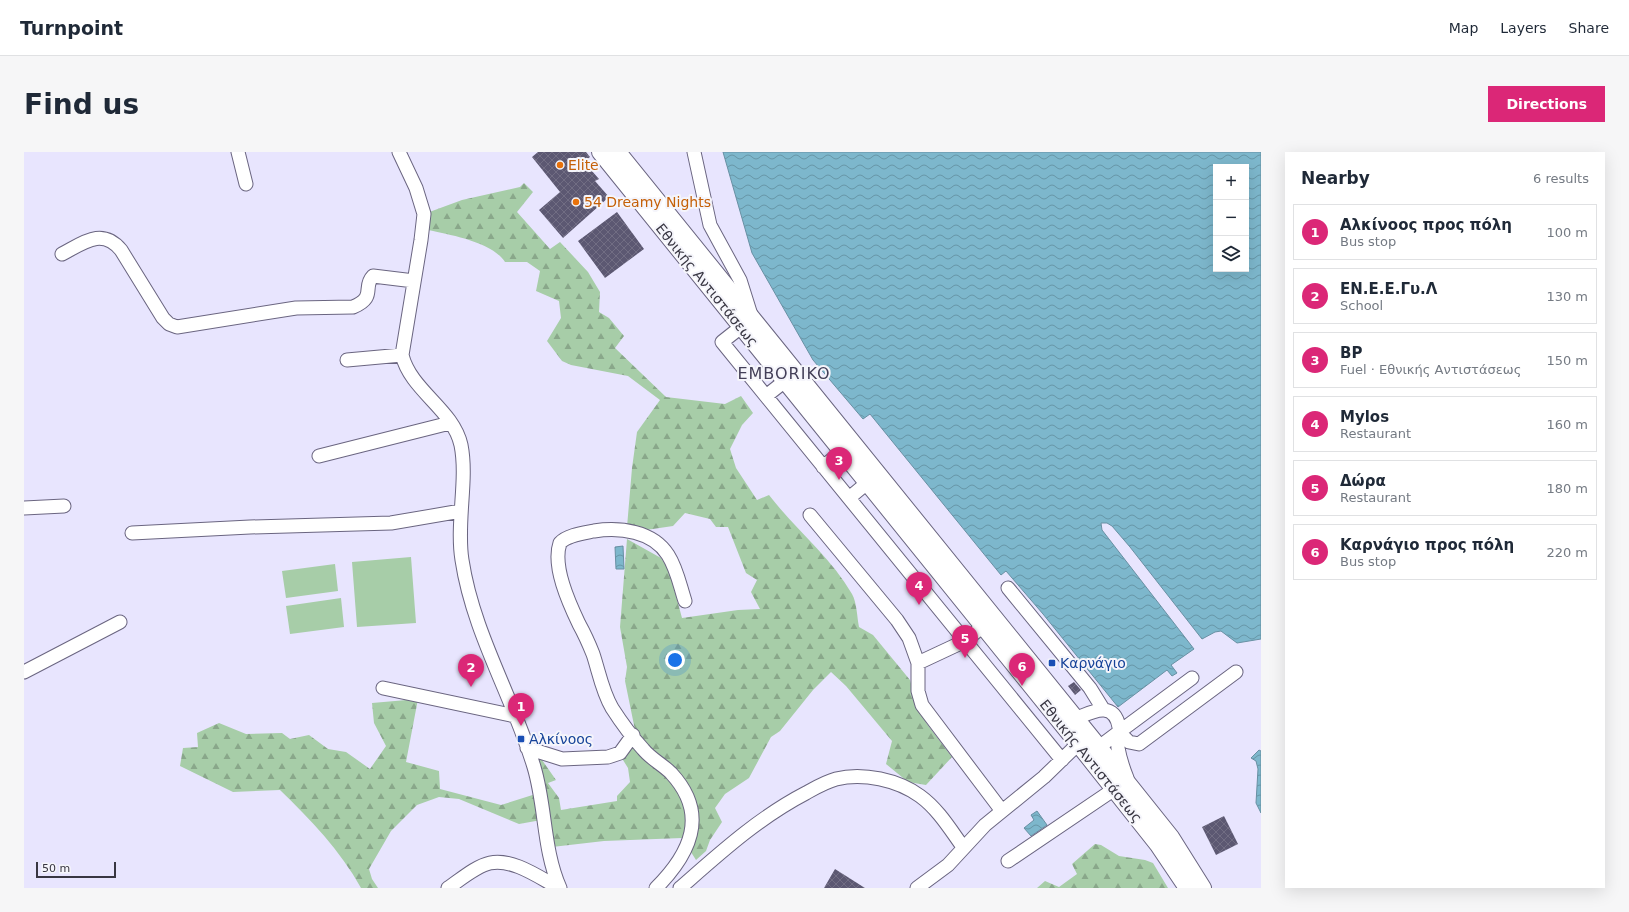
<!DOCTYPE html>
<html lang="en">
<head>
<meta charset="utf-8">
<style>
  body { margin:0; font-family:"DejaVu Sans",sans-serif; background:#f6f6f7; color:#1f2937 }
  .controls { position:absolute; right:12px; top:12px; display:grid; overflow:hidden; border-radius:0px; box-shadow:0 4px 16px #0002 }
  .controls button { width:36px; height:36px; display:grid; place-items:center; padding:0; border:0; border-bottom:1px solid #e0e1e3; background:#fff; color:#1f2937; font:20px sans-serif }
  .scale { position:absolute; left:12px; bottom:10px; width:80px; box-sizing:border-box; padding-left:4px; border:2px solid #383642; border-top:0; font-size:11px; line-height:14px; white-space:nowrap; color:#383642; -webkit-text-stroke:3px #f5f5fb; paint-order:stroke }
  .you { position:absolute; left:651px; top:508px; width:14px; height:14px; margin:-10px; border:3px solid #fff; border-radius:50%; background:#1a73e8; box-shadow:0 0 0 6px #1a73e833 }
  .badge { display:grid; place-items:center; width:26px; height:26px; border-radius:50%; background:#db2777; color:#fff; font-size:13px; font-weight:700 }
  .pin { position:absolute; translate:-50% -33px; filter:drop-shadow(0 1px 2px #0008) }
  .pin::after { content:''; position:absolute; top:21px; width:14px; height:12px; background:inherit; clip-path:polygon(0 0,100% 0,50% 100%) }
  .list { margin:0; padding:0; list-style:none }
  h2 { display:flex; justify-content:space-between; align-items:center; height:52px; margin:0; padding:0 16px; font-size:17px }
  h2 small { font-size:13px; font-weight:400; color:#747a83 }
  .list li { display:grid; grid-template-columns:26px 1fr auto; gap:12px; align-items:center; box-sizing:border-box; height:56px; margin:0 8px 8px; padding:0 8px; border:1px solid #e0e1e3; border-radius:0px }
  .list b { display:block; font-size:15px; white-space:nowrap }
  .list p { margin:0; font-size:13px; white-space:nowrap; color:#747a83 }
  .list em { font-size:13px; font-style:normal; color:#747a83 }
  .icon { flex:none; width:22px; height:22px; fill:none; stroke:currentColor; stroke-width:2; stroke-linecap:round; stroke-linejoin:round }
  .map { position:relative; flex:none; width:1237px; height:736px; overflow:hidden; border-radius:0px }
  header { display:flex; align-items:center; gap:24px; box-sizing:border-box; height:56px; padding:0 20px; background:#fff; border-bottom:1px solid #e0e1e3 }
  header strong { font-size:19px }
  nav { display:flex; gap:22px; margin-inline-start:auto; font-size:14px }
  .intro { display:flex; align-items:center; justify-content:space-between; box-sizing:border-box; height:96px; padding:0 24px }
  h1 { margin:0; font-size:28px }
  .button { padding:10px 18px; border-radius:0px; background:#db2777; color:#fff; font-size:14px; font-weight:700 }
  main { display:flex; gap:24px; padding:0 24px }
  aside { flex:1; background:#fff; border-radius:0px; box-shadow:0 4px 16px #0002 }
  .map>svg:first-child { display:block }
  .green { fill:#a7cda8 }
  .forest { fill:url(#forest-firs) }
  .water { fill:url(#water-waves); stroke:#6890a3; fill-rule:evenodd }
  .building { fill:url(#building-cross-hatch) }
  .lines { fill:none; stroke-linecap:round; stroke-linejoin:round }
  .minor-casing { stroke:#6a6580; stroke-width:15 }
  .major-casing { stroke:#6a6580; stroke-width:18 }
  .minor { stroke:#fff; stroke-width:13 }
  .major { stroke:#fff; stroke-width:16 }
  .food-dot { fill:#e8710a; stroke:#f5f5fb; stroke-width:1.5 }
  .transit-dot { fill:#1a4fb4; stroke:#f5f5fb; stroke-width:1.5 }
  .labels { text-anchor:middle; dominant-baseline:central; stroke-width:4; stroke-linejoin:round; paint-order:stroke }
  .food-label { font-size:14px; fill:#c56008; stroke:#f5f5fb; text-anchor:start }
  .street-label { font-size:14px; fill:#383642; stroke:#f5f5fb }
  .transit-label { font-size:14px; fill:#164399; stroke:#f5f5fb; text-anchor:start }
  .quarter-label { font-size:16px; letter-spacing:1px; fill:#433f58; stroke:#f5f5fb }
</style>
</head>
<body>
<header>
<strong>Turnpoint</strong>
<nav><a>Map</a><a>Layers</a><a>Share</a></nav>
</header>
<div class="intro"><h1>Find us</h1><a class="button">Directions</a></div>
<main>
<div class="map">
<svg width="1237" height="736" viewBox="0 0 1237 736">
  <defs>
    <pattern id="forest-firs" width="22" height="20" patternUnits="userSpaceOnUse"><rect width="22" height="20" fill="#a7cda8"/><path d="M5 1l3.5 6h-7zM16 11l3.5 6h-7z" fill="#89a78a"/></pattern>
    <pattern id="water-waves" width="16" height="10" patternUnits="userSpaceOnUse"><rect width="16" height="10" fill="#7db7cc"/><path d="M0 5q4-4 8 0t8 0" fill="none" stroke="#6796a7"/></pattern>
    <pattern id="building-cross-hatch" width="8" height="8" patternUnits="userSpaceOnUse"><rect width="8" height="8" fill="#5c5872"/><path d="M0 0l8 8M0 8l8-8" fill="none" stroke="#716d83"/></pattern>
  </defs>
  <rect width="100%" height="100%" fill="#e8e5fe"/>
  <path class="green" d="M387 405 392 471 333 475 328 410Z
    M311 412 314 439 262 446 258 419Z
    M317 446 320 475 266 482 262 454Z"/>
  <path class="forest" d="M500 31 509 40 493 60 526 97 536 90 564 120 576 140 575 160 585 166 600 184 591 196 642 245 701 252 717 244 729 261 718 273 706 297 712 316 733 348 745 343C771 377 806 404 828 442 833 451 833 465 835 475L849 483 886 528 891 547 903 572 928 605 902 633 884 630 862 612 868 589 822 534 807 520 789 538 756 579 747 585 725 626 701 642 691 656 698 670 686 688 682 699 672 708 658 686 580 689 528 695 523 667 495 672 435 647 415 645 393 653 367 679 345 717 348 727 354 736H337C316 698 287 668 256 638L209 640 156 614 159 596 174 595 173 581 195 571 222 582 258 581 266 587 285 583 304 597 322 600 346 617 362 594 350 571 348 551 394 547 382 610 415 619 416 637 477 653 518 640 509 601 517 603 518 608 532 628 524 631 535 646 537 658 593 649V644L606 630 604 616 599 608 601 587 611 578 601 529 603 515 596 475 603 387 637 406 645 418 658 466 714 458 736 457 727 440 733 428 722 421 704 375H692L686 367 661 361 649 374 622 378 603 375 608 316 613 280 636 248 604 224 547 213 538 209 523 189 537 166 535 149 512 139 516 119 503 110H481C468 90 427 83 404 78L400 62 438 48 496 35Z
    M1071 692 1077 693 1095 704 1121 708 1129 711 1144 736H1013L1021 729 1035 735 1053 722 1048 712Z"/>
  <path class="water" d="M699 0H1237V487L1213 491 1197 479 1191 480 1178 487 1106 395 1088 374 1083 371H1077L1078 378 1170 497 1147 513 1153 521 1148 524 1143 518 1094 555 1019 462 982 419 977 423 846 262 839 267 789 208 728 101ZM1192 15H1222V117H1192Z
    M599 394 600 417H592L591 395Z
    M1235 598 1237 599V661L1232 651 1234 617 1232 609 1227 606Z
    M1013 659 1023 673 1007 684 1000 676 1010 668 1007 663Z"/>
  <path class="building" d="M514 0H562L566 5 560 10 575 27 571 29 585 45 539 86 515 58 536 40 508 5Z
    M593 60 620 97 581 126 554 89Z
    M1050 530 1057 538 1051 543 1044 534Z
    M1200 664 1214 692 1192 703 1178 675Z
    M811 717 841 736H800Z"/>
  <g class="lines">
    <g class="minor-casing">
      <path id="minor" d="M214 0 222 32
        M375 0 392 36 400 62 397 88 378 203C387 239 429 257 437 293 444 328 432 371 438 408 449 481 489 545 510 615 522 655 519 698 536 736
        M670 0 686 73 716 128 727 163
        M38 102C59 91 78 75 97 98L139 166 145 172 153 175 272 156 329 155C353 145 338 135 349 124L390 129
        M717 175 698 190 1038 608
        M323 208 378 203
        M742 244 761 229
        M295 304 426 271
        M799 315 817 300
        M825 346 843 331
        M0 356 40 354
        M786 363 873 468 885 486 894 511V539L898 553 978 659
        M108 381 226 375 367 371 437 359
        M984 436 1066 536 1079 557
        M894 511 941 489 959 474
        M0 520 96 470
        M359 536 491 564
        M1053 566C1068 560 1090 548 1095 575 1096 582 1093 589 1094 596 1096 607 1099 616 1103 626
        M1095 580 1168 526
        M503 596 538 607 584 605 596 601 609 583
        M984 709 1089 638
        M424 736C436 728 452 714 466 711 489 706 516 726 535 736
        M632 736C667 701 685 662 647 621 638 612 627 607 619 597 608 585 597 570 588 556 578 539 575 520 569 502 565 492 560 481 555 472 545 451 528 414 536 391 543 383 560 381 570 379 596 375 629 379 644 403 653 417 656 434 661 449
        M656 736C696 701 734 666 782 641 791 636 801 630 812 627 839 620 874 628 896 644 914 657 926 677 939 695
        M893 736 924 713 961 673 1020 625 1054 592 1064 591 1075 595 1095 580 1105 590 1115 592 1212 520"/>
    </g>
    <g class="major-casing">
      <path id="major" d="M576 0 1054 592 1134 693 1163 736
        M594 0 1075 595 1147 685 1179 736"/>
    </g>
    <use href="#minor" class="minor"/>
    <use href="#major" class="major"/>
  </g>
  <g class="food-dot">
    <circle cx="536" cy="13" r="4"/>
    <circle cx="552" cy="50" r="4"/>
  </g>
  <g class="transit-dot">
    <rect x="1024" y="507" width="8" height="8" rx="2"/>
    <rect x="493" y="583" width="8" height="8" rx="2"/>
  </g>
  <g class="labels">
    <g class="food-label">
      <text x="544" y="13">Elite</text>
      <text x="560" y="50">54 Dreamy Nights</text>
    </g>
    <g class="street-label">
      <text transform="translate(683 133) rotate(51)">Εθνικής Αντιστάσεως</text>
      <text transform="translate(1067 609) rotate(51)">Εθνικής Αντιστάσεως</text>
    </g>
    <g class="transit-label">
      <text x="1036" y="511">Καρνάγιο</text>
      <text x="505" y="587">Αλκίνοος</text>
    </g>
    <g class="quarter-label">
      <text x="760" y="221">EMBORIKO</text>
    </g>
  </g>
</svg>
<div class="controls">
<button>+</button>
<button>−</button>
<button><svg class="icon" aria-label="layers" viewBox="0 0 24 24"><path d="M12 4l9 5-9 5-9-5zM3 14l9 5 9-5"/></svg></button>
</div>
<div class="scale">50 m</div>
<div class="you"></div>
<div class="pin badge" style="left:497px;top:574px">1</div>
<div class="pin badge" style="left:447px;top:535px">2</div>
<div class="pin badge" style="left:815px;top:328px">3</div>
<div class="pin badge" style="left:895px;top:453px">4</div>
<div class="pin badge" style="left:941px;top:506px">5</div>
<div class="pin badge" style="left:998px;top:534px">6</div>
</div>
<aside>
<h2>Nearby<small>6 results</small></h2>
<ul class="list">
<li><span class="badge">1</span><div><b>Αλκίνοος προς πόλη</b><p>Bus stop</p></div><em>100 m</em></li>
<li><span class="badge">2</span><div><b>ΕΝ.Ε.Ε.Γυ.Λ</b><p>School</p></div><em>130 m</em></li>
<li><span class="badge">3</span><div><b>BP</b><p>Fuel · Εθνικής Αντιστάσεως</p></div><em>150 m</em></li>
<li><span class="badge">4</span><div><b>Mylos</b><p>Restaurant</p></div><em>160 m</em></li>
<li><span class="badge">5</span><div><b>Δώρα</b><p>Restaurant</p></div><em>180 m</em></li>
<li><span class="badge">6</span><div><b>Καρνάγιο προς πόλη</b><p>Bus stop</p></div><em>220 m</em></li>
</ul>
</aside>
</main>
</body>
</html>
